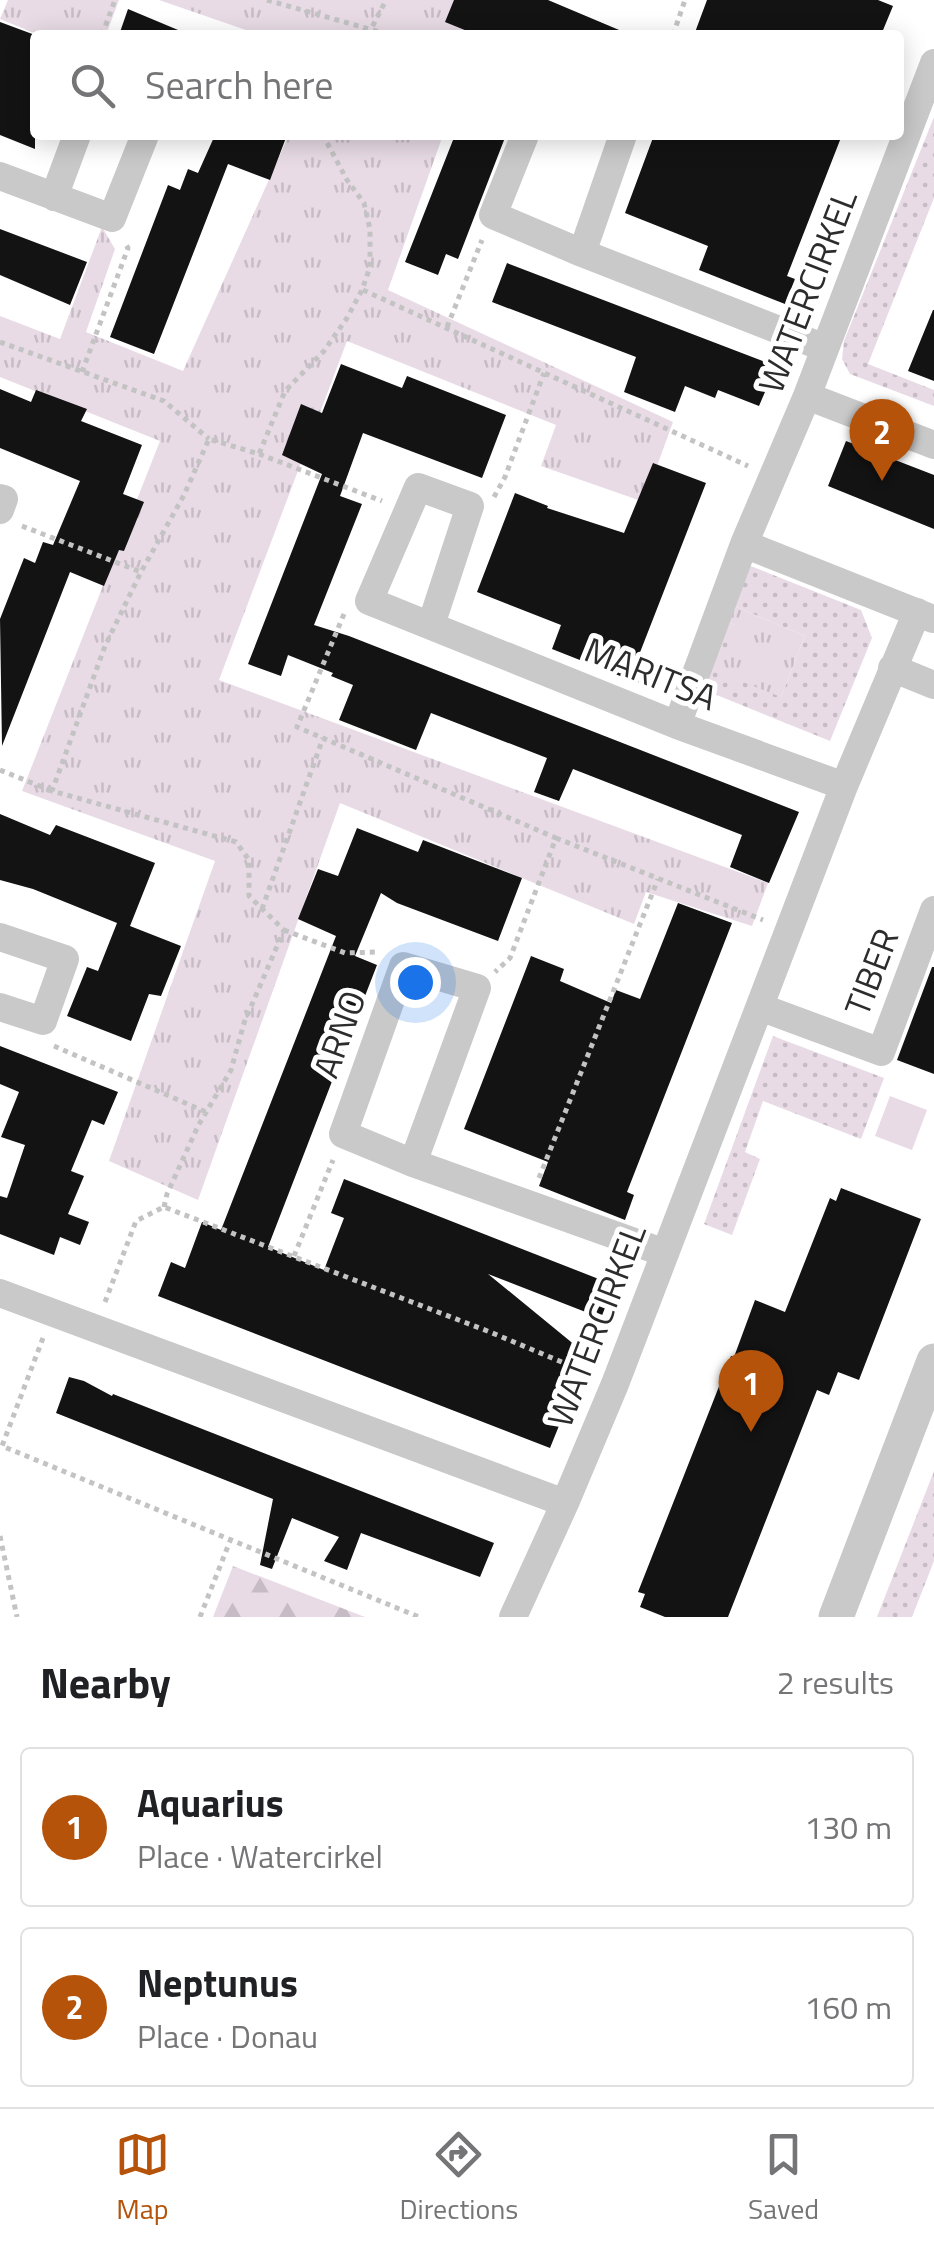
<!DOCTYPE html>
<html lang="en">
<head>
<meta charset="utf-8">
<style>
  body { margin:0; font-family:"Titillium Web",sans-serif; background:#f6f6f6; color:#202124 }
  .you { position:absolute; left:415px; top:982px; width:35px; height:35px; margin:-25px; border:8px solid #fff; border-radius:50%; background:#1a73e8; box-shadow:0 0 0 15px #1a73e833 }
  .badge { display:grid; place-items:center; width:65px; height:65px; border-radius:50%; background:#b45309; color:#fff; font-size:32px; font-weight:700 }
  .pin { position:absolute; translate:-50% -82px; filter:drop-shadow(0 2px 5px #0008) }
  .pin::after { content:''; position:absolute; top:52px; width:35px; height:30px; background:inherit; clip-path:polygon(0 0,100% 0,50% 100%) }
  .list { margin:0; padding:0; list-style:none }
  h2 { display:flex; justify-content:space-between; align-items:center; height:130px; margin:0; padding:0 40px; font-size:42px }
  h2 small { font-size:32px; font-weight:400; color:#757577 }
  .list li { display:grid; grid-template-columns:65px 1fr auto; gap:30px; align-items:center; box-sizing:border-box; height:160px; margin:0 20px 20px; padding:0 20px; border:2px solid #e0e0e0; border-radius:10px }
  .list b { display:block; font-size:38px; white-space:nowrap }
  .list p { margin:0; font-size:32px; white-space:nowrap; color:#757577 }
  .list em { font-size:32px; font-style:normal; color:#757577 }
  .icon { flex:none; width:55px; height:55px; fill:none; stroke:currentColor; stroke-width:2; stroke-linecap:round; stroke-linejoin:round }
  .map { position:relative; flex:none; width:934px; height:1617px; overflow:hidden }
  .search { position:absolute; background:#fff; box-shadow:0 5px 25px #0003; left:30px; right:30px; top:30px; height:110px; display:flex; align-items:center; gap:25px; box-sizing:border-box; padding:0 35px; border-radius:10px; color:#757577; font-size:38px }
  .sheet { height:490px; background:#fff }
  nav { display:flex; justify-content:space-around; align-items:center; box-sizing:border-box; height:140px; border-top:2px solid #e0e0e0; background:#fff; font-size:28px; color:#757577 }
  nav a { display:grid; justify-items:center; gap:5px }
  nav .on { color:#b45309 }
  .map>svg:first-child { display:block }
  .grass { fill:url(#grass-dots) }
  .forest { fill:url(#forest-firs) }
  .park { fill:url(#park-tufts) }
  .pitch { fill:#e8dbe5 }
  .building { fill:#131313 }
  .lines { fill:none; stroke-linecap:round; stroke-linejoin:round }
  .path { stroke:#c3c3c3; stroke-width:5; stroke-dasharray:5 5; stroke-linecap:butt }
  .minor { stroke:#c9c9c9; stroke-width:28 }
  .tertiary { stroke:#c9c9c9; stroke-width:35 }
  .labels { text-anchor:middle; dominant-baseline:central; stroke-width:10; stroke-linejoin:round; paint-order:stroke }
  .street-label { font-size:35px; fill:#2c2c2c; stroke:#fff }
</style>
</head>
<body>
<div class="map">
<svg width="934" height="1617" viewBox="0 0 934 1617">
  <defs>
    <pattern id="grass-dots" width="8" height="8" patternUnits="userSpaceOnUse" patternTransform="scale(2.5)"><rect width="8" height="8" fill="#e8dbe5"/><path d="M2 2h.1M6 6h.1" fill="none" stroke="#c7bcc5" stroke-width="1.8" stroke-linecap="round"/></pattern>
    <pattern id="forest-firs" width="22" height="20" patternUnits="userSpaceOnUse" patternTransform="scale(2.5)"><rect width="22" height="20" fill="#e8dbe5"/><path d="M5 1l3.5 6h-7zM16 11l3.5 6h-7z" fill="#c7bcc5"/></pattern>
    <pattern id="park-tufts" width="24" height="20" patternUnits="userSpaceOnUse" patternTransform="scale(2.5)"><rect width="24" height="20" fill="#e8dbe5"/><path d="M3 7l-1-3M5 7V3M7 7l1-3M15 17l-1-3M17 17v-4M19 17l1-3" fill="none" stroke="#c7bcc5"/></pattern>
  </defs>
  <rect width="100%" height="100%" fill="#fff"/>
  <path class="grass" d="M934 117V198L868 364 934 390V406L850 374 842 359 844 341Z
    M748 565 861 610 872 638 830 741 702 689 728 622 735 625 781 697 805 636 734 606Z
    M773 1036 884 1078 861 1139 763 1101 745 1152 760 1159 732 1235 704 1224Z
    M934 1471V1561L912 1617H877Z"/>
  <path class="forest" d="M233 1566 365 1617H213Z"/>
  <path class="park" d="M8 0H119L106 35H39L0 19Z
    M159 0H490L478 35H260Z
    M289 135H443L388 290 673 422 644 502 541 466 556 425 347 341 219 680 768 883 752 926 646 892 634 924 340 803 198 1200 109 1161 215 861 22 791 160 441 0 377V316L60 339 102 227 115 249 86 332 183 371Z
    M734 606 805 636 781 697 718 672 735 625 728 622Z"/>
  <path class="pitch" d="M890 1096 927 1110 912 1150 875 1136Z"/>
  <path class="building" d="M454 0H548L631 35H477L445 22Z
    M707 0H878L893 6 881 35H694Z
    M128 9 190 35H119Z
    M0 22 35 35V149L0 135Z
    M215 135H287L270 180 228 164 154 354 110 337 168 185 180 190 188 169 198 173Z
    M455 135H506L458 259 446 254 438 275 405 262Z
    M654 135H842L787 276 795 279 785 304 699 270 708 246 625 213Z
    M0 229 87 262 70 305 0 275Z
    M507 263 776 366 759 406 718 390 715 398 685 386 675 412 624 392 636 357 492 302Z
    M933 310H934V381L908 371Z
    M341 364 402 388 407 376 506 415 482 478 363 433 340 496 362 504 314 625 349 636 799 812 769 883 730 867 742 835 573 769 559 801 534 792 547 758 431 713 416 750 339 720 353 685 331 676 333 673 288 655 281 676 248 664 322 474 282 455 301 404 322 413Z
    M0 389 31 402 36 390 87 409 81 421 142 445 123 494 144 502 124 551 119 550 104 586 70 572 2 746 0 619 24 558 35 563 43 542 53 545 80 481 0 448Z
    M846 441 934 475V529L828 486Z
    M653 463 706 483 639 655 647 658 638 683 552 649 561 625 477 592 515 493 548 506 547 508 624 533Z
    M0 814 50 835 56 825 155 863 130 926 181 946 161 996 149 994 131 1041 67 1016 87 967 98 971 117 923 33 889 0 880Z
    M357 828 418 852 423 840 522 878 498 941 397 903 381 893 355 956 377 965 268 1247 324 1270 344 1218 331 1213 344 1179 614 1285 601 1318 488 1274 576 1346 554 1402 567 1406 550 1448 158 1296 171 1262 185 1268 202 1222 221 1230 336 936 298 919 318 869 338 876Z
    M678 903 732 923 627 1192 634 1195 625 1220 539 1186 548 1162 464 1129 531 956 564 969 560 981 611 1003 616 990 640 999Z
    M932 967H934V1074L897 1060Z
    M0 1046 118 1092 104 1125 92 1120 71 1171 84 1176 68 1214 89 1222 80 1245 60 1237 54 1255 0 1234V1196L7 1198 25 1145 1 1137 19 1092 0 1084Z
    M841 1188 921 1219 859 1380 838 1372 829 1395 817 1390 728 1617H665L640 1607 645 1594 638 1592 731 1356 734 1357 755 1300 785 1312 830 1198 836 1201Z
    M69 1377 84 1381 112 1396 113 1394 494 1543 480 1577 361 1533 347 1570 324 1561 339 1537 292 1518 272 1569 260 1565 273 1499 56 1413Z"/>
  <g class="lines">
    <path class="path" d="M267 0 390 35
      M102 35 115 0
      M368 35 386 0
      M673 35 685 0
      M363 290 748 466
      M447 327 482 240
      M0 342 164 401 209 439
      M82 372 128 248 125 243
      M259 454 382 501
      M494 497 505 477 544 373
      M22 526 141 572
      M344 614 297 727 556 838 510 958 495 972
      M0 770 52 791
      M556 838 763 920
      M262 909 323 738
      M284 930 345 953 378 952
      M54 1046 206 1112
      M539 1178 658 879
      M164 1207 167 1194 198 1126 231 1070 244 1023 284 930 249 896V860L236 842 52 791 105 646 141 572 184 495 209 439 259 454 285 391 324 351 347 318 362 290 370 267V229L364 203 347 180 325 139 326 135
      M294 1256 333 1160
      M105 1302 136 1221 164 1207 490 1332 588 1373
      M43 1338 2 1446 419 1617
      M0 1536 17 1617
      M200 1617 230 1541"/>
    <path class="minor" d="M525 135 493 215 582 253 825 348
      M0 176 112 218 145 135
      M54 197 77 135
      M582 253 623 135
      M807 396 934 445
      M0 498 4 499 0 510
      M933 619 744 544 807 396 934 63
      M431 625 470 506 418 487 369 601 677 725 844 786
      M892 668 934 685
      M677 725 744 544
      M0 937 65 959 43 1021 0 1007
      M760 1007 881 1052 934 910
      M413 1163 477 988 403 966 343 1134 413 1163 665 1253
      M0 1293 565 1503 615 1384 844 786 917 612
      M513 1617 565 1503"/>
    <path class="tertiary" d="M836 1617 934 1361"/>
  </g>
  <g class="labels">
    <g class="street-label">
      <text transform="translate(807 291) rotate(-69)">WATERCIRKEL</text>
      <text transform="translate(651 673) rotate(22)">MARITSA</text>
      <text transform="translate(871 972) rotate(-69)">TIBER</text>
      <text transform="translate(339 1034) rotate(-70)">ARNO</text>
      <text transform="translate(596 1325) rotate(-69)">WATERCIRKEL</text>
    </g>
  </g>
</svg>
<div class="you"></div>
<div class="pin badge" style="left:751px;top:1432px">1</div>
<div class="pin badge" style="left:882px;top:481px">2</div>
<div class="search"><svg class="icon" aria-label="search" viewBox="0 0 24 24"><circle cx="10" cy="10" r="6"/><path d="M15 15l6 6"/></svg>Search here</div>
</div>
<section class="sheet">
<h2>Nearby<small>2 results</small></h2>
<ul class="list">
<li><span class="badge">1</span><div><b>Aquarius</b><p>Place · Watercirkel</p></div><em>130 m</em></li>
<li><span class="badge">2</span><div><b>Neptunus</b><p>Place · Donau</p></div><em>160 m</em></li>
</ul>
</section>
<nav>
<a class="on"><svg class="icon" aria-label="map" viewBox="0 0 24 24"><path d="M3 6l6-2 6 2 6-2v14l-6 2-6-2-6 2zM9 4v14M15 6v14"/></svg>Map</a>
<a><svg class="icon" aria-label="directions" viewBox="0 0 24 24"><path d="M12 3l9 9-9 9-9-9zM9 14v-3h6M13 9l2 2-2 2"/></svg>Directions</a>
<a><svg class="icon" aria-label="saved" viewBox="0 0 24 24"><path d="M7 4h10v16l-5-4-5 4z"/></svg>Saved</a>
</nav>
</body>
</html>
